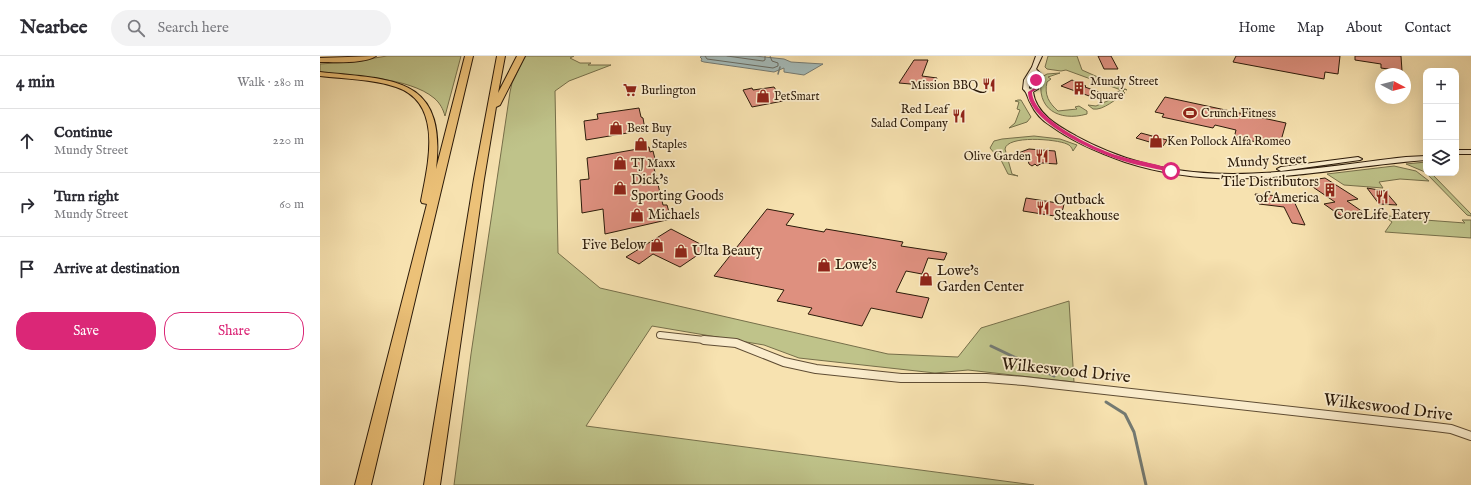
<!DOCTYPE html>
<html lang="en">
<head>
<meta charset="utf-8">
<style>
  body { margin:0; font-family:"IM FELL English",serif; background:#f2f2f3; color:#2b2b33 }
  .controls { position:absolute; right:12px; top:12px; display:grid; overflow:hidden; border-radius:8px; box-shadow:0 4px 16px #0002 }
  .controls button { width:36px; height:36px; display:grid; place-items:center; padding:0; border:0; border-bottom:1px solid #e1e1e2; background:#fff; color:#2b2b33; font:20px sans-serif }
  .compass { position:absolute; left:1055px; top:12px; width:36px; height:36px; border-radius:50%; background:#fff; box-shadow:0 4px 16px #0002; rotate:97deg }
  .stop { position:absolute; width:12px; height:12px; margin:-9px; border:3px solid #db2777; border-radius:50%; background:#fff }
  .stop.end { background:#db2777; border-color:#fff; box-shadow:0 1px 4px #0008 }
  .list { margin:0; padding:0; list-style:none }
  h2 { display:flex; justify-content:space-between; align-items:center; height:52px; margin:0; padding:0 16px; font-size:17px }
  h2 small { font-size:13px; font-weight:400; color:#7c7c81 }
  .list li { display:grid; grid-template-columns:26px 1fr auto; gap:12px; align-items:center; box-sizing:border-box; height:64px; padding:0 16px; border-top:1px solid #e1e1e2 }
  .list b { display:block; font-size:15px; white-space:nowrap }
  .list p { margin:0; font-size:13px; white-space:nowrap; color:#7c7c81 }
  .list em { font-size:13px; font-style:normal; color:#7c7c81 }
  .actions { display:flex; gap:8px; padding:12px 16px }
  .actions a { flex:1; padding:9px 0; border:1px solid #db2777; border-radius:16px; text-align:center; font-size:14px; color:#db2777 }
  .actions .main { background:#db2777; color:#fff }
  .icon { flex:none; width:22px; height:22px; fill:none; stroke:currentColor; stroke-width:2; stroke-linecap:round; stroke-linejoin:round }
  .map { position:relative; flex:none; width:1151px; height:429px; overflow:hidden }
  header { display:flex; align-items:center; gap:24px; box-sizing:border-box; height:56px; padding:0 20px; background:#fff; border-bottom:1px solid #e1e1e2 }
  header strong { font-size:19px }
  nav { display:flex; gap:22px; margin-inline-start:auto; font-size:14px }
  .search { width:280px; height:36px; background:#f2f2f3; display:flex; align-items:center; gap:10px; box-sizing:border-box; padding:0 14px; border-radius:22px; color:#7c7c81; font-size:15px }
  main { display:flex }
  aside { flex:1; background:#fff }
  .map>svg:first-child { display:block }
  .green { fill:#bfc38a; stroke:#766f4a }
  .water { fill:#a4bab8; stroke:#747a72 }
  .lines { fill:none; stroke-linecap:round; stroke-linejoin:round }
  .shore { stroke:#686a61; stroke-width:1 }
  .stream-far1 { stroke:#747a72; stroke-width:1.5 }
  .stream { stroke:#747a72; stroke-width:3 }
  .building { fill:#de907f; stroke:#2c1b0a }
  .street-far1-casing { stroke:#5f4d34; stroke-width:8 }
  .street-casing { stroke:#5f4d34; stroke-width:10 }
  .secondary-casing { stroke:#2c1b0a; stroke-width:2 }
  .highway-casing { stroke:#2c1b0a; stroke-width:2 }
  .street-far1 { stroke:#faeccc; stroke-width:6 }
  .street { stroke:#faeccc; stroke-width:8 }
  .secondary { fill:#faeccc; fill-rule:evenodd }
  .highway { fill:#ecc178; fill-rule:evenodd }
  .route { fill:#db2777 }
  .labels { text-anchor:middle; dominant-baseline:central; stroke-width:3.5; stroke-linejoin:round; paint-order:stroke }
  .far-poi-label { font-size:12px; fill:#2c1b0a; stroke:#faeccc; text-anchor:start }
  .street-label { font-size:14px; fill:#2c1b0a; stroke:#faeccc }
  .poi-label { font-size:14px; fill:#2c1b0a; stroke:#faeccc; text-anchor:start }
  .near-street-label { font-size:17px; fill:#2c1b0a; stroke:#faeccc }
</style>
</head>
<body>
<header>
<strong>Nearbee</strong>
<div class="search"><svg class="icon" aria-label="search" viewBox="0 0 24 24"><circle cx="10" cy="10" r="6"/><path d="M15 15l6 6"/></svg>Search here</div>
<nav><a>Home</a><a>Map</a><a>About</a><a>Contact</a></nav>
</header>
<main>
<aside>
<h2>4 min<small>Walk · 280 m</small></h2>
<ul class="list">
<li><svg class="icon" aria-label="ahead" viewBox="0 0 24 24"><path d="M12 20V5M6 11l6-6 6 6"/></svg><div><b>Continue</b><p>Mundy Street</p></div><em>220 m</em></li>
<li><svg class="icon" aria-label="right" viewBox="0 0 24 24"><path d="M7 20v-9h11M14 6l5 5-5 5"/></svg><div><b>Turn right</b><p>Mundy Street</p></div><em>60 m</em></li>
<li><svg class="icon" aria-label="arrive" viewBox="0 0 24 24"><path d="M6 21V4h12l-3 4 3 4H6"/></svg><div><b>Arrive at destination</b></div></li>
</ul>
<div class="actions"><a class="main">Save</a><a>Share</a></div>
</aside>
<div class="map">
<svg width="1151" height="429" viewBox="0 0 1151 429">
  <rect width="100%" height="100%" fill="#f7e2b0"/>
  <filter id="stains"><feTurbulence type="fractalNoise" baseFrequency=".005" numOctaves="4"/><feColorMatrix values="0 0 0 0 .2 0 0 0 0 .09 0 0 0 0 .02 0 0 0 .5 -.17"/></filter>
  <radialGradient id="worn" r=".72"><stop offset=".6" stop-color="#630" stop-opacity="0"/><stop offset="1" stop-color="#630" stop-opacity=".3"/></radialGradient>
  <path class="green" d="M67 0H141L125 60C123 53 120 47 114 42 89 21 32 20 0 16V8L30 6Z
    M205 0H254L250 2 260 7H271L268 9H291L249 25 235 35 238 197 280 232 568 298 638 301 661 272 749 245 754 326 648 314 615 317 479 302 444 289 332 270 266 370 714 429H134L151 298 190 36 192 27Z
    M728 0H757L762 14 807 34 805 33 803 35 805 37C797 42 783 55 773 53L768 49 776 50 794 42 790 40 801 34 746 14 741 15 727 13 725 11Z
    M740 17 728 21 731 23 727 26C724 39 729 47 738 55L757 53 755 51 759 50 767 55V58C739 66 715 53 722 21L727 18Z
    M698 44H701L711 61 707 66 689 72 695 67 700 54 697 53 699 46 695 45Z
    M714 80 740 83 757 89 753 95C752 92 750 89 747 88 736 83 687 79 685 93L692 118 698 120 688 118 682 106 670 92 674 85 682 83Z
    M1106 106V117L1117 118H1112L1151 158V160L1147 159 1105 116 1086 108Z
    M1074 110 1096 115 1109 125 1080 123 1059 126 1063 132 1024 129 1007 118Z
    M1061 158 1078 162 1145 167 1142 164H1151V182L1065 176 1072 166Z"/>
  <path class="water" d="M382 0H435L464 3 471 6 503 8 484 19 464 16V12L454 16 384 6 381 5 382 3 380 1Z"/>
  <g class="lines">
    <path class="shore" d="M385 0 387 3 453 12 458 10V7L452 5 450 0
      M407 0 443 5 445 4V0"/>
    <path class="stream-far1" d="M458 18 460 11"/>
    <path class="stream" d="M671 290 734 320
      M786 346 805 358 814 376 826 429"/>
  </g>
  <path class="building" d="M778 0H791L798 13H784Z
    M916 0H1020L1018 18 1005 16 1004 23 913 6Z
    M1035 0H1081L1082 15 1061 12V8L1035 4Z
    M594 4H608L602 20 617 22 613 30 579 27Z
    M752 24 766 30 765 31 784 38 775 42 741 30Z
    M454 31 463 45 432 51 423 34 432 32 433 34Z
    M845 41 966 67 960 88 956 87 955 90 923 83 918 82 915 78 916 74 895 69 893 72 842 61 844 58 835 56Z
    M319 52 321 61 323 62 325 74 266 84 264 65 278 63 277 58Z
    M821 77 847 84 843 90 816 82Z
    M329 91 330 96 333 95 335 103 332 104 343 149H347L351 163 285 178 283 153 262 157 260 124 269 123 267 102Z
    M709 93 735 95 737 108 722 107 717 110 715 108 712 110 709 108 707 100 693 99Z
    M1005 122 1038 143 1027 145 1043 156 1021 160 1004 148 1015 146 984 125Z
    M1047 132 1065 135 1077 149 1059 148Z
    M935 138 972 141 985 169 972 167 964 151 939 148Z
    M706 142 744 148 741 161 703 155Z
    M447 153 474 158 466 169 504 176 506 173 583 186 581 190 627 197 624 204 608 202 602 218 586 215 576 236 609 242 602 262 551 252 542 270 488 258 492 252 457 245 464 234 394 220Z
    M351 173 388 192 360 211 333 198 319 208 306 201Z"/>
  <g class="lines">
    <g class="street-far1-casing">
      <path id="street-far1" d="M340 279 393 285"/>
    </g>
    <g class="street-casing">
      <path id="street" d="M384 284 416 287 464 306 496 313 581 322H666L704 325 1115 371 1131 373 1151 380"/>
    </g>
    <g class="secondary-casing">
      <path id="secondary" d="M716 0H722L716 13 721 18 718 33 713 36C716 58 738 70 756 80 866 140 969 114 1086 101L1106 100V104C1001 112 910 140 805 106 779 97 753 86 731 70 723 65 715 57 711 48 707 42 708 37 703 33L704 24 712 11ZM714 17 715 18 712 32 710 33 709 32 710 24Z
        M1136 94H1151V98H1136Z
        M1038 101 1042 103 1040 104 961 115 957 113 961 111Z"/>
    </g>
    <g class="highway-casing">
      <path id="highway" d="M56 0C45 8 14 6 0 6V2Z
        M145 0H153L51 429H35L107 148 102 147 101 145C108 108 124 47 76 31 52 23 25 23 0 20V16C72 24 127 19 116 113Z
        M177 0H185L178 37 197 0H205L180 49 176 51 164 123 120 429H104L154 123Z"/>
    </g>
    <use href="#street-far1" class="street-far1"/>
    <use href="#street" class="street"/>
    <use href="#secondary" class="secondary"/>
    <use href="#highway" class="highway"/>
  </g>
  <path class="route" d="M716 23 718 24 717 33 712 36C713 64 779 95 803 101 816 105 843 108 853 115L851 116C833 112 814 109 797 103 772 94 708 66 708 36L713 33 714 24Z"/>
  <defs>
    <g id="restaurant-bare" transform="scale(1.08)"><path d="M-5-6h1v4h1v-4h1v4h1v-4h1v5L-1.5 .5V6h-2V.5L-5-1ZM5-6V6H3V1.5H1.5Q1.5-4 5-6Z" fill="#8f2418" stroke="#faeccc" stroke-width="2.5" paint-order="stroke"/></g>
    <g id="building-bare" transform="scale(1.08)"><path d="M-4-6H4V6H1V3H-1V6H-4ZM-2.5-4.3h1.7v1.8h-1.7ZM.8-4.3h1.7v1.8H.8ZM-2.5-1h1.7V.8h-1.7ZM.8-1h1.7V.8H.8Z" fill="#8f2418" stroke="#faeccc" stroke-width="2.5" paint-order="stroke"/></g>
    <g id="supermarket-bare" transform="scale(1.08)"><path d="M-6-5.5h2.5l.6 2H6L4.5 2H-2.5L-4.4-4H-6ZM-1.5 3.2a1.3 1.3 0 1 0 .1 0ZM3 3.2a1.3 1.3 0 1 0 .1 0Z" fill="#8f2418" stroke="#faeccc" stroke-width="2.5" paint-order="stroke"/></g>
    <g id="shop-bare" transform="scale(1.08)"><path d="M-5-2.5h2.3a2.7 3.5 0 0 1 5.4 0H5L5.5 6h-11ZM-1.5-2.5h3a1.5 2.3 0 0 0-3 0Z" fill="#8f2418" stroke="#faeccc" stroke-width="2.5" paint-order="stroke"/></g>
    <g id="stadium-bare" transform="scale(1.08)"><path d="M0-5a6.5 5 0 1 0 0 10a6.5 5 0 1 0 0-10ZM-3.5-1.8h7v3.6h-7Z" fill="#8f2418" stroke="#faeccc" stroke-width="2.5" paint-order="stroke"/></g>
  </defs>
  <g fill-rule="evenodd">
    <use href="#restaurant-bare" x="669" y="29"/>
    <use href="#building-bare" x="759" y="32"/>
    <use href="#supermarket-bare" x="310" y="34"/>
    <use href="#shop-bare" x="443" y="40"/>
    <use href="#stadium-bare" x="870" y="57"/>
    <use href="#restaurant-bare" x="639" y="60"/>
    <use href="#shop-bare" x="296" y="72"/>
    <use href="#shop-bare" x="836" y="85"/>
    <use href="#shop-bare" x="321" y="88"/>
    <use href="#restaurant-bare" x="722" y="100"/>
    <use href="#shop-bare" x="300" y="107"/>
    <use href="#shop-bare" x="300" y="132"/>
    <use href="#building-bare" x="1010" y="134"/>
    <use href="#restaurant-bare" x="1062" y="141"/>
    <use href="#restaurant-bare" x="723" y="152"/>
    <use href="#shop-bare" x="317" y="159"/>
    <use href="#shop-bare" x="337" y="189"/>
    <use href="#shop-bare" x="361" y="195"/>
    <use href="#shop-bare" x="504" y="209"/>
    <use href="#shop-bare" x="606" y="223"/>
  </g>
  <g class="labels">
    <g class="far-poi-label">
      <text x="770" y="25">Mundy Street<tspan x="770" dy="14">Square</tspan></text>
      <text x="658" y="29" text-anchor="end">Mission BBQ</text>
      <text x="321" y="34">Burlington</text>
      <text x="454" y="40">PetSmart</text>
      <text x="628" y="53" text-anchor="end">Red Leaf<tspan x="628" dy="14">Salad Company</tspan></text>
      <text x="881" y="57">Crunch Fitness</text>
      <text x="307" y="72">Best Buy</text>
      <text x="847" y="85">Ken Pollock Alfa Romeo</text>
      <text x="332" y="88">Staples</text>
      <text x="711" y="100" text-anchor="end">Olive Garden</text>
      <text x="311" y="107">TJ Maxx</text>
    </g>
    <g class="street-label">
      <text transform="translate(947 105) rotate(-3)">Mundy Street</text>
    </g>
    <g class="poi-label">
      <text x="311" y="124">Dick's<tspan x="311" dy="16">Sporting Goods</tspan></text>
      <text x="999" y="126" text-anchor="end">Tile Distributors<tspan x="999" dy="16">of America</tspan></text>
      <text x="734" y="144">Outback<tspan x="734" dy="16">Steakhouse</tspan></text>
      <text x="328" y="159">Michaels</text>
      <text x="1062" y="159" text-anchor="middle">CoreLife Eatery</text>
      <text x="326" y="189" text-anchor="end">Five Below</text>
      <text x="372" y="195">Ulta Beauty</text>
      <text x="515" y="209">Lowe's</text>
      <text x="617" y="215">Lowe's<tspan x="617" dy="16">Garden Center</tspan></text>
    </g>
    <g class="near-street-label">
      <text transform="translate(746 315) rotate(6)">Wilkeswood Drive</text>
      <text transform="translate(1068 352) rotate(7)">Wilkeswood Drive</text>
    </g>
  </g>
  <rect width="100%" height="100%" filter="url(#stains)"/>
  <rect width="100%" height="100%" fill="url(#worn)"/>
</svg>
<div class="controls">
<button>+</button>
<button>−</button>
<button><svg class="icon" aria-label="layers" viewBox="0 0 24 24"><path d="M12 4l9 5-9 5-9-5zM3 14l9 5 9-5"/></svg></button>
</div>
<svg class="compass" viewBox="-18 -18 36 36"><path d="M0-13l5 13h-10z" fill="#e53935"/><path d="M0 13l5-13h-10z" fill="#7c7c81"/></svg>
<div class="stop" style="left:851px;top:115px"></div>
<div class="stop end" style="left:716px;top:24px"></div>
</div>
</main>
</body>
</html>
